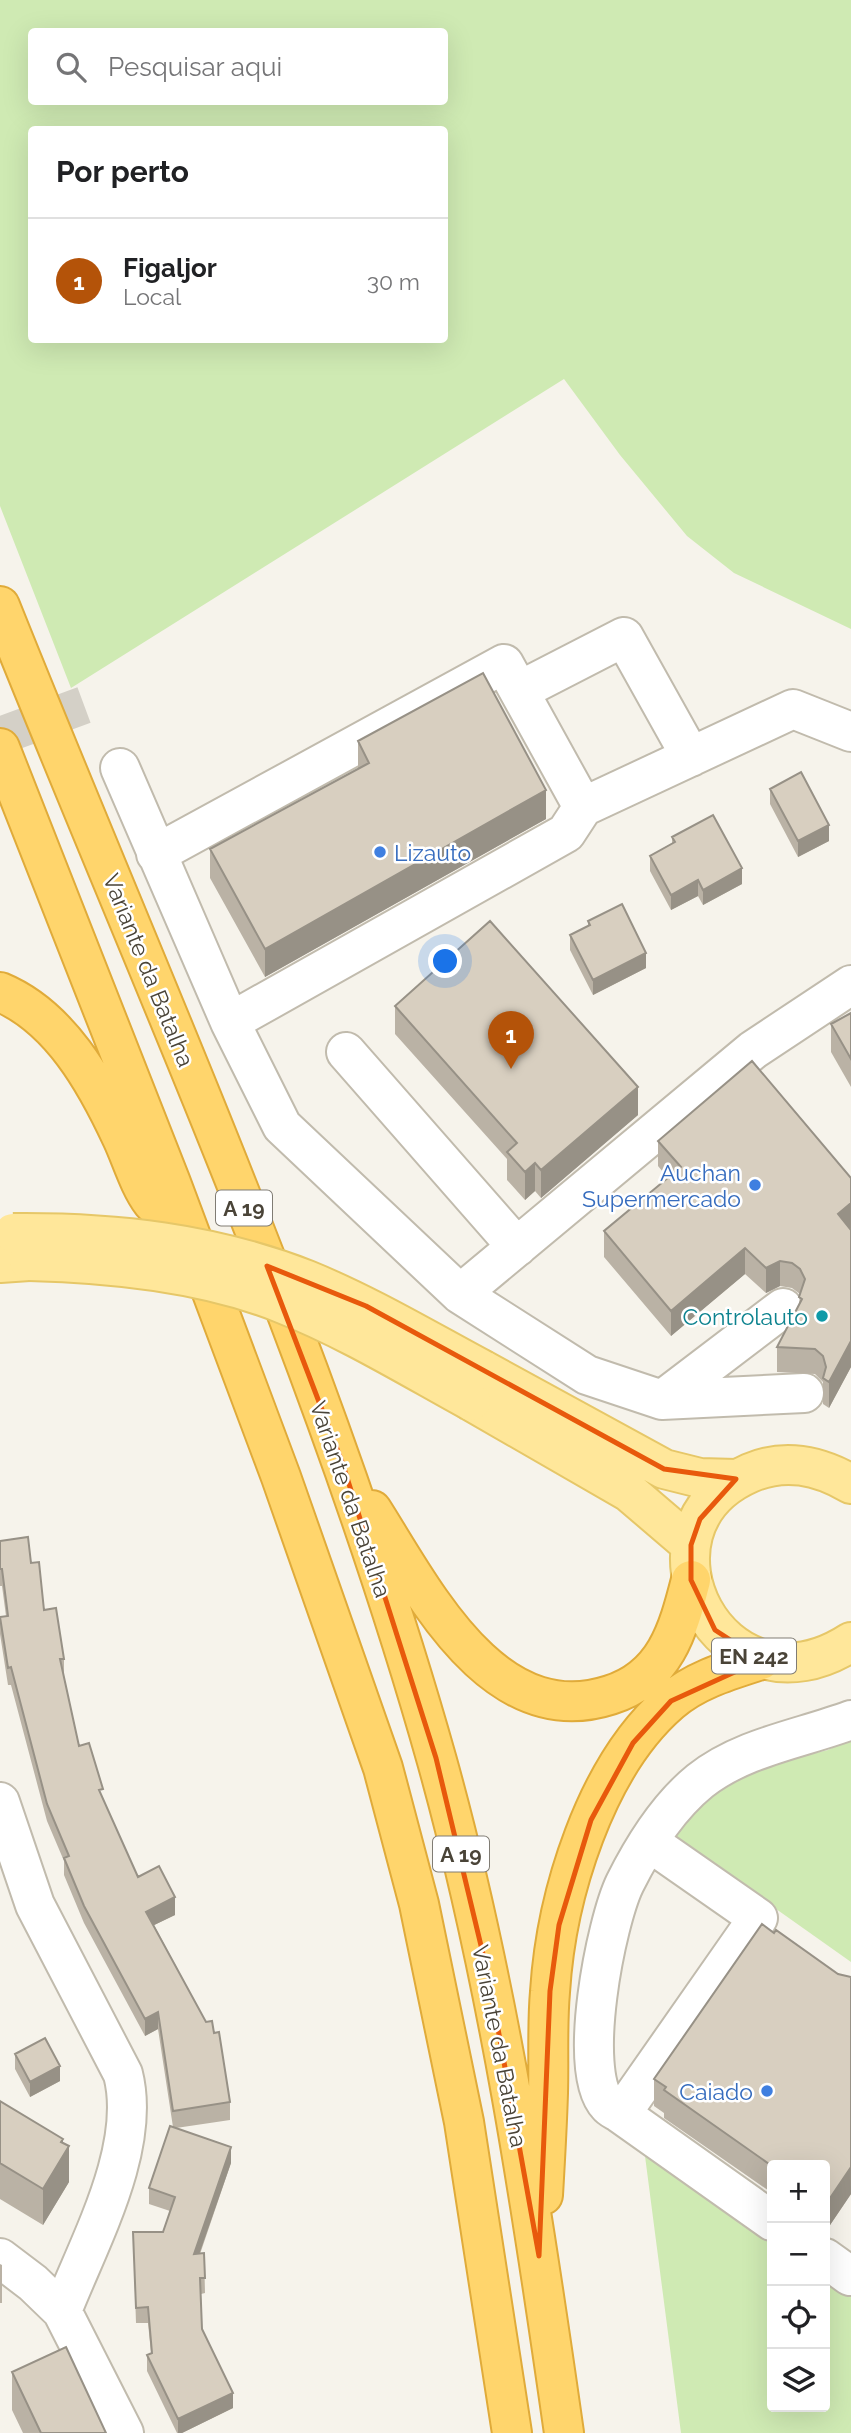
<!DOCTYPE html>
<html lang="pt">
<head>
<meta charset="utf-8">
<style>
  body { margin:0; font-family:Raleway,sans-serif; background:#f2f2f2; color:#202124 }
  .controls { position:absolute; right:21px; bottom:21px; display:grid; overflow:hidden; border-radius:7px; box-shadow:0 7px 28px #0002 }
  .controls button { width:63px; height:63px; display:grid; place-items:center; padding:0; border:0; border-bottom:2px solid #e0e0e0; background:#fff; color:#202124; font:35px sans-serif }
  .you { position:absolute; left:446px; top:962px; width:24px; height:24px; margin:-18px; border:5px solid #fff; border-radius:50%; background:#1a73e8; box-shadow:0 0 0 10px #1a73e833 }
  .badge { display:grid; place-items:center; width:46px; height:46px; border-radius:50%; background:#b45309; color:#fff; font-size:23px; font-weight:700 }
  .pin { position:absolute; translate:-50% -58px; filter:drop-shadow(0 2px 4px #0008) }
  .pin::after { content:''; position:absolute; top:37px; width:24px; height:21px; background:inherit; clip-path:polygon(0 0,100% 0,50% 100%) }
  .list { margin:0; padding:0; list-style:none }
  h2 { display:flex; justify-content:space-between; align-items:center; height:91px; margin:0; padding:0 28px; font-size:30px }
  h2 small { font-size:23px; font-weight:400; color:#757577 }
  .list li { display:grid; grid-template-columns:46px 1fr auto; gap:21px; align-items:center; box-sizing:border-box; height:126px; padding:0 28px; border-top:2px solid #e0e0e0 }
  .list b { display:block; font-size:26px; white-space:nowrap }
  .list p { margin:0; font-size:23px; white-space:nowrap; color:#757577 }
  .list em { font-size:23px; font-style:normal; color:#757577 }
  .icon { flex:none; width:38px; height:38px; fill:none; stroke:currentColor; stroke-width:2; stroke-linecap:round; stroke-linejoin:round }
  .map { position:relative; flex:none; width:851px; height:2433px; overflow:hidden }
  .search { position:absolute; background:#fff; box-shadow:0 7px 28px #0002; left:28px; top:28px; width:420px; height:77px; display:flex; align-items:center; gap:18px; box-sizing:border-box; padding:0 24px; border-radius:7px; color:#757577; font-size:26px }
  .panel { position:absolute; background:#fff; box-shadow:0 7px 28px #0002; left:28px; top:126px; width:420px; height:217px; border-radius:7px }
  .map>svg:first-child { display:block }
  .green { fill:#cfeab3; fill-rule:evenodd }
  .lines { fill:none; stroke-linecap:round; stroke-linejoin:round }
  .minor-tunnel { stroke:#d4d0c7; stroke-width:38; stroke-dasharray:38 19; stroke-linecap:butt }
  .minor-casing { stroke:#c1bbad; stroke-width:42 }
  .major-casing { stroke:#e6c768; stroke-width:42 }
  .highway-casing { stroke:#e0ab3a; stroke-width:42 }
  .minor { stroke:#fff; stroke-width:38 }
  .major { stroke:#ffe79a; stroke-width:38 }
  .highway { stroke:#ffd56c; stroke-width:38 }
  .major-bridge-casing { stroke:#e6c768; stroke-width:42; stroke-linecap:butt }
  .major-bridge { stroke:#ffe79a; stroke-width:38 }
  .wall { fill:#bab2a5 }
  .shaded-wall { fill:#979186 }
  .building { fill:#d8cfc0; stroke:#979186; stroke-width:2 }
  .marked { fill:none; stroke:#e8590c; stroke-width:5; stroke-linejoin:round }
  .shop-dot { fill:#3f7fe0; stroke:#fff; stroke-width:2.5 }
  .culture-dot { fill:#0f9aa8; stroke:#fff; stroke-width:2.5 }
  .labels { text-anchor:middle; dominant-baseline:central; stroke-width:5; stroke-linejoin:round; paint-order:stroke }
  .shield { fill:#fff; stroke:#807c74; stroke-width:2 }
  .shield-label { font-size:21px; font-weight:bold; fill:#4a4438 }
  .shop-label { font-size:23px; fill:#366cbe; stroke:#fff; text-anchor:end }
  .street-label { font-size:23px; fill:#4a4438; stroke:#fff }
  .culture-label { font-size:23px; fill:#0d838f; stroke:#fff; text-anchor:end }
</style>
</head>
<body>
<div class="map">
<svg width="851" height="2433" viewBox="0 0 851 2433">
  <rect width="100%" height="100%" fill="#f6f3eb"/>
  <path class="green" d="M0 0H851V629L734 573 687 536 620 455 564 379 71 688 0 506ZM32 32H444V102H32ZM32 130H444V340H32Z
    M851 1738V1962L673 1836 703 1796 769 1764 828 1750Z
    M645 2156 772 2242V2407H825V2277L851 2295V2433H681Z"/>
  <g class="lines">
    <path class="minor-tunnel" d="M0 736 84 705"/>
    <g class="minor-casing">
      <path id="minor" d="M519 691 624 637 691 757
        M120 768 230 1022 282 1126 460 1294 587 1375 662 1400 804 1393
        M156 854 504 664 583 807 793 709 851 732
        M230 1022 566 833 583 807
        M346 1052 517 1247
        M460 1294 753 1050 851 985
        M662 1400 783 1308
        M0 1802 35 1905 123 2074C142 2148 89 2242 62 2311
        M649 1842 758 1918 621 2114C617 2111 611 2109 608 2105 576 2072 606 1922 625 1883 643 1847 668 1807 700 1781 743 1747 800 1739 851 1720
        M621 2114 772 2221
        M0 2258 33 2283 62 2311 124 2433
        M825 2258 850 2276 851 2274"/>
    </g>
    <g class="major-casing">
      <path id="major" d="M0 1263 29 1261
        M483 1370 664 1469 700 1478 736 1479
        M471 1401 629 1492 691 1545
        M851 1484C818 1465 785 1458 750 1473 621 1529 721 1726 851 1642"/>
    </g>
    <g class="highway-casing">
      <path id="highway" d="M0 606C152 986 326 1366 437 1761 498 1980 532 2208 564 2433
        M0 748 171 1183 281 1477 383 1768 419 1904 464 2122 512 2433
        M0 992C60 1017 96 1082 122 1138 131 1157 139 1185 152 1202 157 1208 166 1214 172 1219
        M372 1510C423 1590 493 1733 610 1695 665 1678 678 1631 691 1580
        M543 2195C545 2161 547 2127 548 2093 549 2060 547 2025 550 1992 556 1896 595 1767 670 1702 695 1680 730 1670 761 1660"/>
    </g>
    <use href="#minor" class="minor"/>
    <use href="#major" class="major"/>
    <use href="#highway" class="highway"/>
    <g class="major-bridge-casing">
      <path id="major-bridge" d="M13 1233C114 1232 213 1243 307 1280 368 1305 425 1339 483 1370
        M29 1261C112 1263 203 1272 281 1303 347 1329 409 1367 471 1401"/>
    </g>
    <use href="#major-bridge" class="major-bridge"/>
  </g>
  <path class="wall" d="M358 741 546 819 265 977 210 878V849L358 769Z
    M770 789 829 841 798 857 770 804Z
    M672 837 742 884 703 905 698 896 671 910 650 871V856L672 843Z
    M588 921 646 968 593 995 570 950V935L588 926Z
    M395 1006 638 1115 541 1198 535 1191 525 1200 507 1180V1159L395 1034Z
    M851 1013V1087L831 1052V1024Z
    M658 1141 851 1178V1367L829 1408 823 1404V1382L815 1374 777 1372V1347L799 1305 800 1294 792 1288 780 1286 766 1293 745 1274 671 1336 604 1257V1231L668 1178 658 1166Z
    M0 1541 31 1563 44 1610 64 1659V1676L79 1746 138 1877 175 1915 154 1925 206 2022 214 2033 230 2102V2120L176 2128 231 2163 200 2254 204 2253 205 2293 201 2294 202 2329 233 2408 182 2433H177L147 2371V2355L151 2353 148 2323H136L133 2232H163L170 2211 149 2204V2188L173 2127 158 2029 145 2036 84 1923 64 1875V1861L47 1821 11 1685H8L0 1634V1617L6 1616 2 1586H0Z
    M774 1933 838 1974 851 1977V2194L826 2231 825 2230V2165H772V2193L664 2118V2113L654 2106V2079Z
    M15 2054 60 2081 30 2097 15 2069Z
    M0 2101 63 2143 69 2182 43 2225 0 2199Z
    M0 2264 2 2265V2303H0Z
    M12 2372 106 2433H23L12 2410Z"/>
  <path class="shaded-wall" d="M546 790V819L265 977V949Z
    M829 825V841L798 857V841Z
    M742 868V884L703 905V890Z
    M698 880V896L671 910V895Z
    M646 953V968L593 995V980Z
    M638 1087V1115L541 1198V1170Z
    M535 1163V1191L525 1200V1172Z
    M851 1203V1228L838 1239V1214Z
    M745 1248V1274L671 1336V1311Z
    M780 1261V1286L766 1293V1268Z
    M851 1341V1367L829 1408V1382Z
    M175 1897V1915L146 1929V1912Z
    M158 2012V2029L145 2036V2019Z
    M60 2066V2081L30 2097V2082Z
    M63 2139V2155L69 2146V2182L43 2225V2189Z
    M231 2147V2163L194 2269V2254Z
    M851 2167V2194L826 2231V2204Z
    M233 2393V2408L182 2433H178V2419Z"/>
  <path class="building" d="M483 673 546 790 265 949 210 849 369 763 358 741Z
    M801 772 829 825 798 841 770 789Z
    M713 815 742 868 703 890 698 880 671 895 650 856 675 842 672 837Z
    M622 904 646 953 593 980 570 935 590 925 588 921Z
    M490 921 638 1087 541 1170 535 1163 525 1172 507 1152 517 1143 395 1006Z
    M851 1013V1059L831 1024Z
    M752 1061 851 1178V1203L838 1214 851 1230V1341L829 1382 823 1378 826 1367 823 1356 815 1349 777 1347 802 1299 799 1297 805 1279 800 1269 792 1263 780 1261 766 1268 745 1248 671 1311 604 1231 681 1167 658 1141Z
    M28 1537 31 1563 39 1562 44 1610 56 1608 64 1659H60L79 1746 89 1743 103 1789 99 1790 138 1877 159 1866 175 1897 146 1912 206 2022 212 2021 214 2033 219 2032 230 2102 173 2111 158 2012 145 2019 84 1906 64 1858 69 1856 47 1804 11 1667 8 1668 0 1617 8 1616 2 1569H0V1541Z
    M762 1924 774 1933 776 1930 838 1974 851 1977V2167L826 2204 825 2203V2165H772V2166L664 2090 666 2087 654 2079Z
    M45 2038 60 2066 30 2082 15 2054Z
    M0 2101 63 2139 61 2142 69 2146 43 2189 0 2163Z
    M170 2126 231 2147 194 2254 204 2253 205 2278H200L202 2329 233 2393 178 2419 147 2355 152 2353 148 2307 136 2308 133 2232H163L175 2197 149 2188Z
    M66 2347 106 2433H41L12 2372Z"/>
  <path class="marked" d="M267 1266 366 1306 664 1469 736 1479 700 1519 691 1545V1580L715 1630 761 1660 671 1701 633 1743 591 1820 559 1925 550 1991 539 2256 489 1979 436 1758 342 1462Z"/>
  <g class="shop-dot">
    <circle cx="380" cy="852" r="7"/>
    <circle cx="755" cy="1185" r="7"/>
    <circle cx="767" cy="2091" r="7"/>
  </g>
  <circle class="culture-dot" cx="822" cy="1316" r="7"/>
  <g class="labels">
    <g class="shield">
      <rect x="216" y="1190.5" width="56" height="35" rx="5"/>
      <rect x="712" y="1638.5" width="84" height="35" rx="5"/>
      <rect x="433" y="1836.5" width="56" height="35" rx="5"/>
    </g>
    <g class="shield-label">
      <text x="244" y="1208">A 19</text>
      <text x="754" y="1656">EN 242</text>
      <text x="461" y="1854">A 19</text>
    </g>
    <g class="shop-label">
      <text x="394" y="852" text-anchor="start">Lizauto</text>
      <text x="741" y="1172">Auchan<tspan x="741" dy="26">Supermercado</tspan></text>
      <text x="753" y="2091">Caiado</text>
    </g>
    <g class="street-label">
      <text transform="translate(149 970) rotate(68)">Variante da Batalha</text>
      <text transform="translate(351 1499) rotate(71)">Variante da Batalha</text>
      <text transform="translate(500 2046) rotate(79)">Variante da Batalha</text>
    </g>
    <g class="culture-label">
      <text x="808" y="1316">Controlauto</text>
    </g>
  </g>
</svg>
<div class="controls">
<button>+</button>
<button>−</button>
<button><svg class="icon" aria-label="locate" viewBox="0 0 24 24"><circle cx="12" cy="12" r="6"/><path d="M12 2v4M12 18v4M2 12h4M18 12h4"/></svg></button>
<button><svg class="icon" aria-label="layers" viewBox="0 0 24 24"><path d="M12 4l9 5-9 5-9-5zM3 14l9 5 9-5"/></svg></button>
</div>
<div class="you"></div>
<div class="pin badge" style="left:511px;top:1069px">1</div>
<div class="search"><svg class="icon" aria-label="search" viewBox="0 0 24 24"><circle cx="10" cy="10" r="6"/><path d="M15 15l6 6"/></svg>Pesquisar aqui</div>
<section class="panel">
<h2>Por perto<small></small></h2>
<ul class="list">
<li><span class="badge">1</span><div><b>Figaljor</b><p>Local</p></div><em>30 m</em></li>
</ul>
</section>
</div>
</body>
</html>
